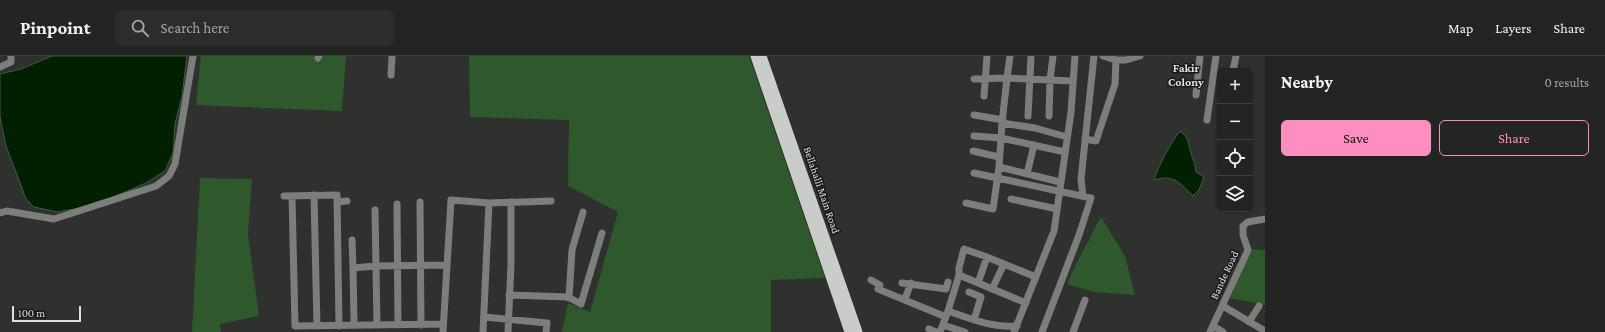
<!DOCTYPE html>
<html lang="en">
<head>
<meta charset="utf-8">
<style>
  body { margin:0; font-family:"Crimson Pro",serif; background:#2a2d2a; color:#f1f3f6 }
  .controls { position:absolute; right:12px; top:12px; display:grid; overflow:hidden; border-radius:6px; box-shadow:0 1px 3px #0004 }
  .controls button { width:36px; height:36px; display:grid; place-items:center; padding:0; border:0; border-bottom:1px solid #3f4240; background:#222522; color:#f1f3f6; font:20px sans-serif }
  .scale { position:absolute; left:12px; bottom:10px; width:69px; box-sizing:border-box; padding-left:4px; border:2px solid #dee0de; border-top:0; font-size:11px; line-height:14px; white-space:nowrap; color:#dee0de; -webkit-text-stroke:3px #171817; paint-order:stroke }
  .list { margin:0; padding:0; list-style:none }
  h2 { display:flex; justify-content:space-between; align-items:center; height:52px; margin:0; padding:0 16px; font-size:17px }
  h2 small { font-size:13px; font-weight:400; color:#a2a5a5 }
  .actions { display:flex; gap:8px; padding:12px 16px }
  .actions a { flex:1; padding:9px 0; border:1px solid #fd8ebf; border-radius:6px; text-align:center; font-size:14px; color:#fd8ebf }
  .actions .main { background:#fd8ebf; color:#111 }
  .icon { flex:none; width:22px; height:22px; fill:none; stroke:currentColor; stroke-width:2; stroke-linecap:round; stroke-linejoin:round }
  .map { position:relative; flex:none; width:1265px; height:276px; overflow:hidden }
  header { display:flex; align-items:center; gap:24px; box-sizing:border-box; height:56px; padding:0 20px; background:#222522; border-bottom:1px solid #3f4240 }
  header strong { font-size:19px }
  nav { display:flex; gap:22px; margin-inline-start:auto; font-size:14px }
  .search { width:280px; height:36px; background:#2a2d2a; display:flex; align-items:center; gap:10px; box-sizing:border-box; padding:0 14px; border-radius:6px; color:#a2a5a5; font-size:15px }
  main { display:flex }
  aside { flex:1; background:#222522 }
  .map>svg:first-child { display:block }
  .green { fill:#2f582d }
  .water { fill:#002000; stroke:#435a43 }
  .lines { fill:none; stroke-linecap:round; stroke-linejoin:round }
  .minor { stroke:#7c7e7c; stroke-width:7 }
  .major { stroke:#c9ccc8; stroke-width:9 }
  .labels { text-anchor:middle; dominant-baseline:central; stroke-width:3; stroke-linejoin:round; paint-order:stroke }
  .street-label { font-size:11px; fill:#dee0de; stroke:#171817 }
  .neighbourhood-label { font-size:12px; font-weight:bold; fill:#dee0de; stroke:#171817 }
</style>
</head>
<body>
<header>
<strong>Pinpoint</strong>
<div class="search"><svg class="icon" aria-label="search" viewBox="0 0 24 24"><circle cx="10" cy="10" r="6"/><path d="M15 15l6 6"/></svg>Search here</div>
<nav><a>Map</a><a>Layers</a><a>Share</a></nav>
</header>
<main>
<div class="map">
<svg width="1265" height="276" viewBox="0 0 1265 276">
  <rect width="100%" height="100%" fill="#2e312e"/>
  <path class="green" d="M201 0H346L342 55 196 49Z
    M469 0H749L825 222 771 224V276H562L568 247 590 256 618 156 568 130 569 64 470 61Z
    M200 122 252 123 248 178 259 260 220 268 221 276H192Z
    M1101 161 1125 200 1135 239 1094 236 1067 228 1074 212Z
    M1252 193 1265 194V249L1230 242Z"/>
  <path class="water" d="M52 0H187L182 40 175 68 173 97 165 115 146 127 92 150 57 156 34 151 26 143 6 90 0 61V18L21 13Z
    M1180 75C1189 81 1188 88 1191 97 1193 105 1195 106 1196 116L1204 121 1199 134 1193 140C1180 127 1174 118 1154 124 1160 106 1169 90 1180 75Z"/>
  <g class="lines">
    <path class="minor" d="M318 2 319 0
      M1116 4H1126L1140 0
      M0 11 11 6V0
      M1233 15 1236 0
      M391 19 392 0
      M974 23 1007 22 1010 0
      M1196 39 1200 0
      M984 40 987 0
      M974 59 1003 64
      M1028 60 1031 0
      M1049 60 1050 24 1053 0
      M1207 64 1216 0
      M1002 67 1007 22 1073 25
      M974 80 1001 82 1002 67 1035 72 1067 81
      M1085 83 1096 85 1115 28 1116 4 1103 0
      M973 95 999 101
      M999 111 1001 82 1065 96
      M974 117 1091 142 1079 179 1042 276
      M1027 118 1034 89
      M314 139 317 270
      M284 140 337 139 339 270
      M292 140 295 270 443 268
      M1083 140 1081 123 1094 0
      M1011 143 1057 153
      M337 146 347 145
      M420 146 421 269
      M966 147 993 153 999 111 1060 126
      M397 148 398 269
      M375 154 377 269
      M0 157 7 155 54 163 156 130 169 120 175 108 193 0
      M352 184 353 212 376 210 447 209
      M353 212 354 266
      M959 219V212L964 193 987 201
      M871 224 880 229 878 233 946 261
      M902 227 946 233 948 226
      M978 227 987 201 1004 208
      M992 233 1004 208 1036 221
      M969 236 981 241 974 264
      M509 239 568 241 581 248 602 177
      M569 242 572 194 583 156
      M905 243 911 227
      M1223 250 1265 275
      M948 255 959 219 1026 247
      M484 261 547 267 546 276
      M1249 266 1259 250
      M943 269 965 276
      M1213 270 1223 276
      M929 273 936 276
      M443 276 451 144 489 147
      M483 276 489 147 551 145
      M508 276 511 208V146
      M940 276 948 255C971 263 993 272 1017 270
      M1014 276 1054 175 1071 56 1075 0
      M1073 276 1085 244
      M1210 276 1248 194 1243 179V170L1248 166 1265 163"/>
    <path class="major" d="M755 0 849 276
      M762 0 858 276"/>
  </g>
  <g class="labels">
    <g class="street-label">
      <text transform="translate(822 134) rotate(71)">Bellahalli Main Road</text>
      <text transform="translate(1224 219) rotate(-65)">Bande Road</text>
    </g>
    <g class="neighbourhood-label">
      <text x="1186" y="12">Fakir<tspan x="1186" dy="14">Colony</tspan></text>
    </g>
  </g>
</svg>
<div class="controls">
<button>+</button>
<button>−</button>
<button><svg class="icon" aria-label="locate" viewBox="0 0 24 24"><circle cx="12" cy="12" r="6"/><path d="M12 2v4M12 18v4M2 12h4M18 12h4"/></svg></button>
<button><svg class="icon" aria-label="layers" viewBox="0 0 24 24"><path d="M12 4l9 5-9 5-9-5zM3 14l9 5 9-5"/></svg></button>
</div>
<div class="scale">100 m</div>
</div>
<aside>
<h2>Nearby<small>0 results</small></h2>
<ul class="list">
</ul>
<div class="actions"><a class="main">Save</a><a>Share</a></div>
</aside>
</main>
</body>
</html>
